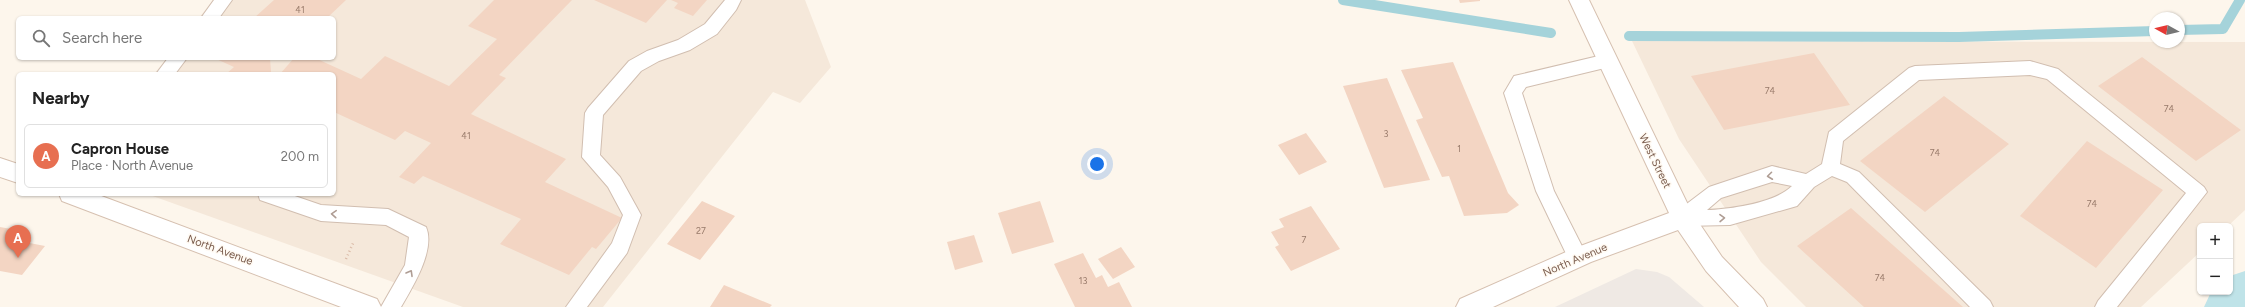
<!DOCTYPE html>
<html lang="en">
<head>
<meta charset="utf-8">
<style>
  body { margin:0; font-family:Figtree,sans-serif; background:#f6f6f6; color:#222 }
  .controls { position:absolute; right:12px; bottom:12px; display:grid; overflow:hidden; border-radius:6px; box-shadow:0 1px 3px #0004 }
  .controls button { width:36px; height:36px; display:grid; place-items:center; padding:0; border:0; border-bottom:1px solid #e0e0e0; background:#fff; color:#222; font:20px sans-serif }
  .compass { position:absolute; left:2149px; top:12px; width:36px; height:36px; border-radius:50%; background:#fff; box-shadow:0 1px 3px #0004; rotate:278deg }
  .you { position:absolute; left:1097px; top:164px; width:14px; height:14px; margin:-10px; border:3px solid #fff; border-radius:50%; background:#1a73e8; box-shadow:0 0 0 6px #1a73e833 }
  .badge { display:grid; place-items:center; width:26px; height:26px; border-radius:50%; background:#e76f51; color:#fff; font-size:13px; font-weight:700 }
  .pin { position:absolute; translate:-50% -33px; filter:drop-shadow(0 1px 2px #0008) }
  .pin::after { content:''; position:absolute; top:21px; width:14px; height:12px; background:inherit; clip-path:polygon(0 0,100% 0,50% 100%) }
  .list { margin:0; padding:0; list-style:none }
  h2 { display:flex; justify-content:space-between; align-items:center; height:52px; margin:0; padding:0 16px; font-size:17px }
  h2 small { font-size:13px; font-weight:400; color:#767676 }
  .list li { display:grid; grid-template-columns:26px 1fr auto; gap:12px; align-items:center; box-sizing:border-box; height:64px; margin:0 8px 8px; padding:0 8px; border:1px solid #e0e0e0; border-radius:6px }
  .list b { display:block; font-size:15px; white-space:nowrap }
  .list p { margin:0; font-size:13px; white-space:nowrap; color:#767676 }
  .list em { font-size:13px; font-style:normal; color:#767676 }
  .icon { flex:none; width:22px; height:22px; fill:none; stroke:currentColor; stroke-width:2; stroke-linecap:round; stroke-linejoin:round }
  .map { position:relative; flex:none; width:2245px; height:307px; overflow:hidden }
  .search { position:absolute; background:#fff; box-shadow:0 1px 3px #0004; left:16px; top:16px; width:320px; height:44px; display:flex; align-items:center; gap:10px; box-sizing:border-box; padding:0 14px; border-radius:6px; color:#767676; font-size:15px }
  .panel { position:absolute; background:#fff; box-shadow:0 1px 3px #0004; left:16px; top:72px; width:320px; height:124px; border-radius:6px }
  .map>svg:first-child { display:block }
  .residential { fill:#f5e8da }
  .industrial { fill:#efe9e4 }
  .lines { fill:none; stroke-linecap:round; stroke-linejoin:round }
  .stream { stroke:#a5d3da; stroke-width:10 }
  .river { fill:#bfe3e8; fill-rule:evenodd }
  .building { fill:#f3d5c3 }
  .service-casing { stroke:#d1beb0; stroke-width:2 }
  .secondary-casing { stroke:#d6c0b0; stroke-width:2 }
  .path { stroke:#d9b8a5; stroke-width:2.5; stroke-dasharray:1 3; stroke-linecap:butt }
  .service { fill:#fff; fill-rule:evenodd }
  .secondary { fill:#fff; fill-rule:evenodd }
  .oneway { stroke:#af9d94 }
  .labels { text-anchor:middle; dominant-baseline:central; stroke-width:3; stroke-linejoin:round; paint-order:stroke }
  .number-label { font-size:9px; fill:#987a6a }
  .street-label { font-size:11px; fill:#7a5c4d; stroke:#fffaf3 }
</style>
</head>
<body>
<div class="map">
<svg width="2245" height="307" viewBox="0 0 2245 307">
  <rect width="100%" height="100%" fill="#fdf6ec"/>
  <path class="residential" d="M213 0H805L831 67 800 103 773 92 603 307H463L147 194H334V74H154L167 58H334V18H199Z
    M1632 41 2245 42V210L2228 226H2200V252L2141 307H1806L1761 262 1679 139Z"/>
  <path class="industrial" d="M1636 269 1657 272 1669 277 1704 307H1555Z"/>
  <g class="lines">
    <path class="stream" d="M1343 0 1551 33
      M2179 30 2223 29 2240 0
      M1629 36 1959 37 2155 31"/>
    <path class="river" d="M2245 271V307H2204L2211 292H2230V276Z"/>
  </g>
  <path class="building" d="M274 0H346L327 18H254Z
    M494 0H572L499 75 506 78 471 114 566 159 545 182 622 218 596 249 592 247 569 275 500 244 521 219 423 176 414 184 399 177 431 143 405 131 395 140 334 112V74H280L294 58H315L361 79 385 56 449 86 497 39 468 26Z
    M594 0H667L646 23Z
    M671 0H707L693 16 674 8 678 3Z
    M1459 0H1480V1L1460 3Z
    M1814 53 1850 105 1724 130 1691 76Z
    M2142 57 2241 130 2196 161 2098 86Z
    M214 58H270L271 72 277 74H226L234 67Z
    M1453 62 1508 193 1519 205 1507 213 1464 216 1449 176 1442 177 1416 120 1423 118 1401 70Z
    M1387 78 1430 180 1384 188 1343 86Z
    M1944 96 2009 144 1925 212 1860 161Z
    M1306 133 1327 162 1299 175 1278 145Z
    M2087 141 2163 190 2096 268 2020 216Z
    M702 201 735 216 700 260 667 244Z
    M1040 201 1054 242 1012 254 998 213Z
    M1311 206 1340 249 1291 271 1275 247 1279 245 1271 232 1284 227 1279 219Z
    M1851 208 1963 307H1864L1797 246Z
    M0 227 22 231 14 240 45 246 22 275 0 271Z
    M974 235 983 262 955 270 947 242Z
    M1121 247 1135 267 1113 279 1098 259Z
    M1083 253 1096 278 1102 275 1108 287 1119 282 1132 307H1075L1054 264Z
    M724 285 772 305 770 307H710Z"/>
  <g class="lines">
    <g class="service-casing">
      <path id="service" d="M214 0H232L219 18H201Z
        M725 0H741L736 10 717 34 690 50 659 61 641 71 603 115 600 155 620 177 641 215 627 253 587 307H566L612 243 623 215 608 187 582 157 585 113 588 108 629 61 647 51 678 40 705 24Z
        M1607 54 1613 56 1616 61 1613 66 1526 87 1522 93 1554 191 1588 258 1585 264 1578 266 1571 264 1536 191 1504 93 1514 76Z
        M168 58H187L175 74H156Z
        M2030 61 2058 69 2204 187 2207 192 2117 307H2095L2098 301 2186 193 2047 79 2030 75 1919 80 1843 141 1840 164 1859 172 1990 301 1993 307H1970L1847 182 1832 176 1814 187 1797 206 1790 208 1730 225 1683 226 1676 224 1674 218 1676 212 1709 187 1772 166 1806 174 1822 164 1829 132 1909 68 1915 66ZM1772 182 1792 186C1775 203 1731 209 1707 210L1721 198Z
        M258 194H289L321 205 388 209 426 227C436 250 412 288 401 307H381L405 265 409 237 386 225 321 221 260 200Z"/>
    </g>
    <g class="secondary-casing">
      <path id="secondary" d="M1569 0H1589L1691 211 1722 257 1763 299 1767 307H1739L1706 271 1678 230 1591 262 1493 307H1456L1460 299 1575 248 1669 213Z
        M0 158 18 164V183L0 177Z
        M59 194H96L377 299 381 307H341L62 201Z"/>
    </g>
    <path class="path" d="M346 259 354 241"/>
    <use href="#service" class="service"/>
    <use href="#secondary" class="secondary"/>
  </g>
  <defs><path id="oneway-chevron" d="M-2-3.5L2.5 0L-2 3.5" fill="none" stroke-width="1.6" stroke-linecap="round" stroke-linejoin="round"/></defs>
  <g class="oneway">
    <use href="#oneway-chevron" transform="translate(1770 176) rotate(173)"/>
    <use href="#oneway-chevron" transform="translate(334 214) rotate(-176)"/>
    <use href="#oneway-chevron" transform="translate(1722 218) rotate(-1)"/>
    <use href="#oneway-chevron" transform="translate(410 273) rotate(-60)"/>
  </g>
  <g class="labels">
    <g class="number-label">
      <text x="300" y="9">41</text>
      <text x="1770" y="90">74</text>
      <text x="2169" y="108">74</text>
      <text x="1386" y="133">3</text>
      <text x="466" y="135">41</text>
      <text x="1459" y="148">1</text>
      <text x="1935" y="152">74</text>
      <text x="2092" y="203">74</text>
      <text x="701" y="230">27</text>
      <text x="1304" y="239">7</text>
      <text x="1880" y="277">74</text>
      <text x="1083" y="280">13</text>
    </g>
    <g class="street-label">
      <text transform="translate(1655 161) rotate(64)">West Street</text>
      <text transform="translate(220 250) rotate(20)">North Avenue</text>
      <text transform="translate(1575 260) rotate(-23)">North Avenue</text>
    </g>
  </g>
</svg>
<div class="controls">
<button>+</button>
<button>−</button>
</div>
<svg class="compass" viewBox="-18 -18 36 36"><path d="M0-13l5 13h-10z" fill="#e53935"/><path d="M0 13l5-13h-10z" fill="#767676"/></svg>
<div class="you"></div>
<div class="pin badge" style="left:18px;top:258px">A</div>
<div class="search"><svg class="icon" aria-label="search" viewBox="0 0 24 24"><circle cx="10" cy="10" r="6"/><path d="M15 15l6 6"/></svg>Search here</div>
<section class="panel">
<h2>Nearby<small></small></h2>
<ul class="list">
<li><span class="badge">A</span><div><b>Capron House</b><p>Place · North Avenue</p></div><em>200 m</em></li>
</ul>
</section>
</div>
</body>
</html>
